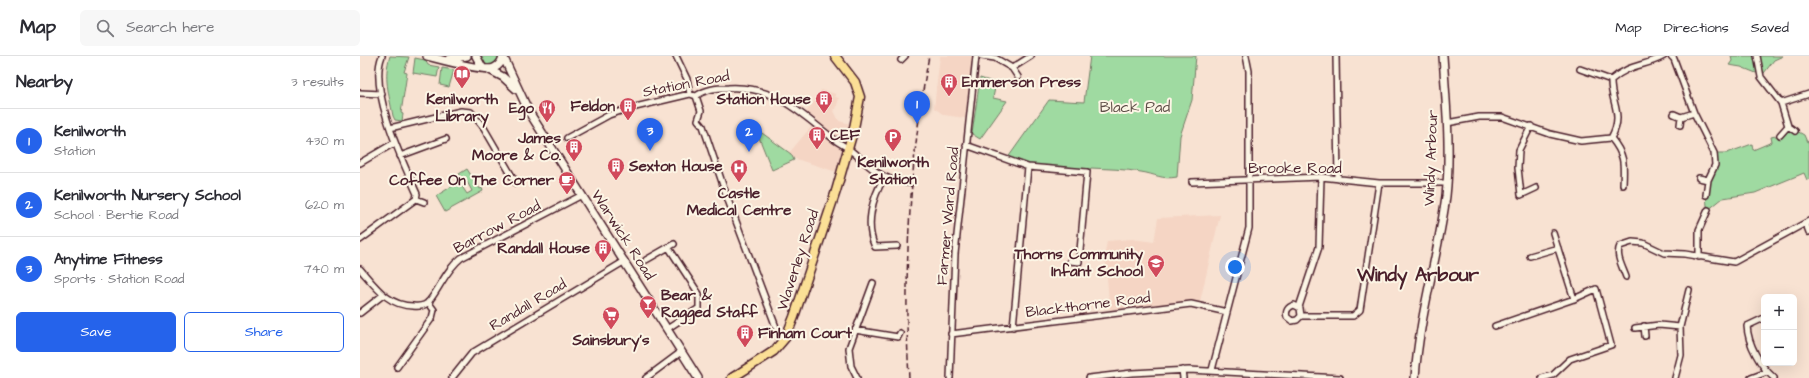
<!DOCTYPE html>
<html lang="en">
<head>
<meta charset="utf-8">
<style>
  body { margin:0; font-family:"Architects Daughter",sans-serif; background:#f7f7f7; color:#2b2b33 }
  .controls { position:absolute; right:12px; bottom:12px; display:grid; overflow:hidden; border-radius:6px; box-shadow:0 4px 16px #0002 }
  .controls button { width:36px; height:36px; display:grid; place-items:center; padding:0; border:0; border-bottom:1px solid #e1e1e2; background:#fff; color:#2b2b33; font:20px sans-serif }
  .you { position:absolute; left:875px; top:211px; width:14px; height:14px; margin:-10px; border:3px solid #fff; border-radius:50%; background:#1a73e8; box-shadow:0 0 0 6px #1a73e833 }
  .badge { display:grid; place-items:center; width:26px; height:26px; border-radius:50%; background:#2563eb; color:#fff; font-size:13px; font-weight:700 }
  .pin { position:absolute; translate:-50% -33px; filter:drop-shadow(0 1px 2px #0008) }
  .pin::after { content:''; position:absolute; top:21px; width:14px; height:12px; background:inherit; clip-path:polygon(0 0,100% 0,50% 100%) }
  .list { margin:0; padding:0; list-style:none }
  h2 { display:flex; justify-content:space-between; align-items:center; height:52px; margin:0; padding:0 16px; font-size:17px }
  h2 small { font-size:13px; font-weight:400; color:#7c7c81 }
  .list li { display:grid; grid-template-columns:26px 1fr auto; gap:12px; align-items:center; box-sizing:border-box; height:64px; padding:0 16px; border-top:1px solid #e1e1e2 }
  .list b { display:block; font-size:15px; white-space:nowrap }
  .list p { margin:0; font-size:13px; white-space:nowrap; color:#7c7c81 }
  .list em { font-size:13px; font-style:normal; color:#7c7c81 }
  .actions { display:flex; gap:8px; padding:12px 16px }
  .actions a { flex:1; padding:9px 0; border:1px solid #2563eb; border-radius:6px; text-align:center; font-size:14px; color:#2563eb }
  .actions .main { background:#2563eb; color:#fff }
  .icon { flex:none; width:22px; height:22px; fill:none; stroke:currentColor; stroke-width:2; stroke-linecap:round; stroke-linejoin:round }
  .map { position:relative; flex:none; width:1449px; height:322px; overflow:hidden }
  header { display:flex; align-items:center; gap:24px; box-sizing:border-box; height:56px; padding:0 20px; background:#fff; border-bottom:1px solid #e1e1e2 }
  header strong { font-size:19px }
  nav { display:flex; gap:22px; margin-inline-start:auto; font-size:14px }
  .search { width:280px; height:36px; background:#f7f7f7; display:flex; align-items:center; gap:10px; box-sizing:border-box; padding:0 14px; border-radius:6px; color:#7c7c81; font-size:15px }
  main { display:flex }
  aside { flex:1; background:#fff }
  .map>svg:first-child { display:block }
  .built { fill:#f5d5c4 }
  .green { fill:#9fdaa1; stroke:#747c66 }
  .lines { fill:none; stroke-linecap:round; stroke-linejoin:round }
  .street-casing { stroke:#4a1f2b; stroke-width:8 }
  .secondary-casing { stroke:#4a1f2b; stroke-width:10 }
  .primary-casing { stroke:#4a1f2b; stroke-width:11 }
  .street { stroke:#fcf5e5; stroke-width:5 }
  .secondary { stroke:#fcf5e5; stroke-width:7 }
  .primary { stroke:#fbdf96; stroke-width:8 }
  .rail { stroke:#4a1f2b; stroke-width:1.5; stroke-dasharray:6 3; stroke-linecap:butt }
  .labels { text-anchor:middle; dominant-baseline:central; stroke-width:4; stroke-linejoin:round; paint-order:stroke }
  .poi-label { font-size:15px; font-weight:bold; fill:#4a1f2b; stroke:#fcf5e5; text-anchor:end }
  .street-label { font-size:15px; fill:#4a1f2b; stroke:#fcf5e5 }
  .park-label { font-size:15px; fill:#5f4e48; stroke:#fcf5e5 }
  .district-label { font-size:19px; font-weight:bold; fill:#4a1f2b; stroke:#fcf5e5 }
</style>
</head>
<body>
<header>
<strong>Map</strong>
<div class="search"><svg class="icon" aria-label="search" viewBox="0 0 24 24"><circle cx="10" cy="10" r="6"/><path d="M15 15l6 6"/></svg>Search here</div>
<nav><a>Map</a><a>Directions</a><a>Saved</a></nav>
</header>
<main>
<aside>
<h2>Nearby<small>3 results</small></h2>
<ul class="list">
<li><span class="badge">1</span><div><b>Kenilworth</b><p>Station</p></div><em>430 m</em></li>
<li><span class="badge">2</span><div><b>Kenilworth Nursery School</b><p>School · Bertie Road</p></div><em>620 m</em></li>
<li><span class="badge">3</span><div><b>Anytime Fitness</b><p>Sports · Station Road</p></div><em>740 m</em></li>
</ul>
<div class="actions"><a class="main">Save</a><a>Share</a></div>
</aside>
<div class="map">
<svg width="1449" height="322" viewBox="0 0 1449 322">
  <rect width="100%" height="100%" fill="#f8e2d2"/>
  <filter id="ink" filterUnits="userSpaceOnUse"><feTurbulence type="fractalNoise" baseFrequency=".025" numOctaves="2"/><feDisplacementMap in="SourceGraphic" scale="8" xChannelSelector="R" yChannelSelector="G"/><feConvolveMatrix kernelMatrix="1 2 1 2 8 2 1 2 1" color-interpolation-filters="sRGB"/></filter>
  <g filter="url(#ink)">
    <path class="built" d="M580 0H613L605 62 584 59 574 52Z
      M461 34 476 38 475 41 479 42 476 53H473L479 65 491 68 480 117 433 102 429 97 456 65 446 56 460 39Z
      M860 159 839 250 831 248 750 258 745 197 747 185 772 183 794 186 798 162Z"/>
    <path class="green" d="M30 0 49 1 44 16 47 17 41 57 43 58 42 65 35 64 33 60C29 38 23 21 30 0Z
      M120 0H141V1L132 10 123 7Z
      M730 0H836L832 44 820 80 817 121C802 124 795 118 781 116 765 113 747 113 731 112L727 116 668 111 647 103 689 44 724 46Z
      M1371 0H1423L1414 4 1401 21 1400 14 1396 17 1381 11 1369 9 1372 5Z
      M55 2 65 4 68 9 79 11 77 21 53 17Z
      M82 12 94 14 89 31 80 29Z
      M620 22 636 27 633 42 647 45 620 83 612 78Z
      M1428 70 1444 79 1447 86 1449 85V123L1447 124 1444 117 1395 137 1363 142 1348 154C1342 133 1356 118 1354 97H1367L1392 88 1393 94 1412 86 1411 81 1420 79Z
      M402 77 431 98 434 104 412 114 398 79Z
      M107 113 120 133 122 132 123 135 85 156 76 140 99 126 107 138 112 135 105 122 102 124 99 118Z"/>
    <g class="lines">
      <g class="street-casing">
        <path id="street" d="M22 0C8 33 43 106 57 138L56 143
          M316 0 327 23 330 38
          M621 0 635 2 652 12 671 0
          M976 0 978 123
          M1311 0 1314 3 1334 57 1354 97 1355 109 1348 124 1346 139
          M1397 0 1401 21 1421 47 1449 38
          M541 4 545 0
          M652 12 658 21
          M1251 24C1271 7 1284 11 1304 0
          M0 37 22 38
          M336 40 341 55 338 64 343 70 368 144 422 287
          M336 40C346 33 356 32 368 32 415 29 441 58 475 84 480 88 486 90 490 94 512 111 520 125 550 127
          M1421 47 1428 70 1435 75
          M1314 58 1321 61
          M1087 67 1119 61H1142L1190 78 1221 85 1251 82C1265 58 1250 46 1251 24L1220 13
          M1320 69 1321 61 1334 57
          M1171 70 1159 94 1158 112 1161 139 1176 132
          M30 72 101 55 111 56 124 72 156 127
          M1420 79 1428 70
          M207 82 249 59 267 53 330 38 336 40
          M1251 82C1265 99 1264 107 1263 129
          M606 89 668 111 727 116 719 206 710 205
          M40 100 86 83
          M0 107 34 87
          M524 122C512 142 505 169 515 191L537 190
          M1339 122 1348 124
          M832 126 961 121 1019 127H1087
          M1446 168 1449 176
          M0 184 56 143 64 146
          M1170 200 1198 192
          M1339 201V174L1348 154
          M286 204 314 188
          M0 213C15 230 28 250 53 250 60 251 66 250 70 244 81 230 86 214 101 202L222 139
          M1266 221C1263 212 1255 199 1260 190L1272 186 1283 187 1304 197 1325 198 1374 206 1449 165
          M939 251 959 191 961 121
          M0 257 23 239
          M941 260 937 264 932 265 927 261C925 255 928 251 934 249L940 252 941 260H993L1000 254 1019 127
          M1404 262 1387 270C1388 288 1400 310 1414 322
          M1135 270 1214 243
          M1284 270 1285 280
          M653 271 668 111
          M1275 272 1299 269 1320 271
          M307 273 339 252V238L309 192
          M495 274 538 281 540 277
          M591 278 831 248 867 256
          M37 311 72 262 74 254 68 246
          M822 314 823 322
          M852 314 889 172V15L886 0
          M92 322 112 297 265 205
          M286 322 321 296
          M497 322 491 310 489 292 513 227
          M590 322 595 198 616 0
          M729 322 772 317 829 314 980 322
          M1182 322 1193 319 1210 303 1251 289 1236 233 1214 243 1193 177
          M1315 322 1321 299 1320 271 1329 234
          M1391 322 1407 316"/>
      </g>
      <g class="secondary-casing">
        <path id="secondary" d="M67 0C79 3 125 16 134 12 139 10 142 5 143 0
          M116 0 122 11
          M143 0 169 56 338 322
          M89 3 107 0
          M128 13 143 21 156 33
          M1055 322C1059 260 1078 201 1086 140 1091 94 1086 46 1083 0"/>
      </g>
      <g class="primary-casing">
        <path id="primary" d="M372 322 414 295 426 281 434 261 476 135 494 72 500 41 495 26 475 0"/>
      </g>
      <use href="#street" class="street"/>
      <use href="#secondary" class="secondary"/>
      <use href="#primary" class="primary"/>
      <path class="rail" d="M549 322C543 220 550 101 569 0"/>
    </g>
  </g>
  <defs>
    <g id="library-pin" transform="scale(0.9)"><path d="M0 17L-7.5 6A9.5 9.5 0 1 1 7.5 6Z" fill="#d1495b" stroke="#fcf5e5"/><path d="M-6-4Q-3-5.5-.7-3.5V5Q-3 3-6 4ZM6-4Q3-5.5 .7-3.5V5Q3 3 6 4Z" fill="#fff"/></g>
    <g id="building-pin" transform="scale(0.9)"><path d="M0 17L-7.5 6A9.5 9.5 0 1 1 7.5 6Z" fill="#d1495b" stroke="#fcf5e5"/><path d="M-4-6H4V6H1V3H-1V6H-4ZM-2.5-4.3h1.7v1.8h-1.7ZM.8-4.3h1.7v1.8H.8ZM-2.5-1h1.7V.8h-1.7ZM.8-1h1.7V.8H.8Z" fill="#fff"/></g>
    <g id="restaurant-pin" transform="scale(0.9)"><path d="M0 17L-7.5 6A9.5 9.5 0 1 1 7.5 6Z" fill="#d1495b" stroke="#fcf5e5"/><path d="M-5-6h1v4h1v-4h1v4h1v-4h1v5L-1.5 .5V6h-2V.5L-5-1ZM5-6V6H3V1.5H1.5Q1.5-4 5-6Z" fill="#fff"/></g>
    <g id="parking-pin" transform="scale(0.9)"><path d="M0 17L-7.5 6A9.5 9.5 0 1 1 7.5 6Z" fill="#d1495b" stroke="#fcf5e5"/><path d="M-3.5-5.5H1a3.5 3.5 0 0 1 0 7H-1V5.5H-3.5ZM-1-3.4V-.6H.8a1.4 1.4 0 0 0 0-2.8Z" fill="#fff"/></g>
    <g id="hospital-pin" transform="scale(0.9)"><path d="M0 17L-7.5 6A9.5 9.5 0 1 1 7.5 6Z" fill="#d1495b" stroke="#fcf5e5"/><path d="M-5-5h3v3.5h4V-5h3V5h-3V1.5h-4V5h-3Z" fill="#fff"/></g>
    <g id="cafe-pin" transform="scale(0.9)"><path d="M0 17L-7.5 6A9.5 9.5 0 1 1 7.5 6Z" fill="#d1495b" stroke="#fcf5e5"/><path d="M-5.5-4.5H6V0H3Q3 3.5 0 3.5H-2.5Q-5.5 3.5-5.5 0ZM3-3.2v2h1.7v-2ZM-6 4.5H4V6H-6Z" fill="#fff"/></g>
    <g id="school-pin" transform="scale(0.9)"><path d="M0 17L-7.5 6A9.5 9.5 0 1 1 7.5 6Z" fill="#d1495b" stroke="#fcf5e5"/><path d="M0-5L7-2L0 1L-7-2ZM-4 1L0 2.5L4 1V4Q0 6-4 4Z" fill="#fff"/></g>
    <g id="bar-pin" transform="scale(0.9)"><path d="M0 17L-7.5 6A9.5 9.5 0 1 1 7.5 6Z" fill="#d1495b" stroke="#fcf5e5"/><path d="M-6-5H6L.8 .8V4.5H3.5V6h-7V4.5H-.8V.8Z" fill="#fff"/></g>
    <g id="supermarket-pin" transform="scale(0.9)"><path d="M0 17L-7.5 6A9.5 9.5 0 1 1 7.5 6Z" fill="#d1495b" stroke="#fcf5e5"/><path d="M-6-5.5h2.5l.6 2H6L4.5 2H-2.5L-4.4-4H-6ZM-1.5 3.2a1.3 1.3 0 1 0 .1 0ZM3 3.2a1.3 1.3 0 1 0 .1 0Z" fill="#fff"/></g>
  </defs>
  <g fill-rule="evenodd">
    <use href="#library-pin" x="102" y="18"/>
    <use href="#building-pin" x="589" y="26"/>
    <use href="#building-pin" x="464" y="43"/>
    <use href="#building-pin" x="268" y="50"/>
    <use href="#restaurant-pin" x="187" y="52"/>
    <use href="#building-pin" x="457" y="79"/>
    <use href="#parking-pin" x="533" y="81"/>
    <use href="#building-pin" x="214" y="91"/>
    <use href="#building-pin" x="256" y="110"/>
    <use href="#hospital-pin" x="379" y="112"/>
    <use href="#cafe-pin" x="207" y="124"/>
    <use href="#building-pin" x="243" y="192"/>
    <use href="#school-pin" x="796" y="207"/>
    <use href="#bar-pin" x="288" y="248"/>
    <use href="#supermarket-pin" x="251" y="259"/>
    <use href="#building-pin" x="385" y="277"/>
  </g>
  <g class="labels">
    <g class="poi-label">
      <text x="602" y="26" text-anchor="start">Emmerson Press</text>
      <text x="102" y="43" text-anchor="middle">Kenilworth<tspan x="102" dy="17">Library</tspan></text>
      <text x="451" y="43">Station House</text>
      <text x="255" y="50">Feldon</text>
      <text x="174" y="52">Ego</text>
      <text x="470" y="79" text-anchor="start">CEF</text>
      <text x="201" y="82">James<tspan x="201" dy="17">Moore &amp; Co.</tspan></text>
      <text x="533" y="106" text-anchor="middle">Kenilworth<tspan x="533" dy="17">Station</tspan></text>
      <text x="269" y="110" text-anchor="start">Sexton House</text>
      <text x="194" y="124">Coffee On The Corner</text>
      <text x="379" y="137" text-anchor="middle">Castle<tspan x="379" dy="17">Medical Centre</tspan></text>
      <text x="230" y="192">Randall House</text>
      <text x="783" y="198">Thorns Community<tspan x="783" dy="17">Infant School</tspan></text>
      <text x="301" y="239" text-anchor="start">Bear &amp;<tspan x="301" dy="17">Ragged Staff</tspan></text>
      <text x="398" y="277" text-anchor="start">Finham Court</text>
      <text x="251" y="284" text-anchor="middle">Sainsbury's</text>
    </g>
    <g class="street-label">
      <text transform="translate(326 28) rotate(-11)">Station Road</text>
      <text transform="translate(1071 102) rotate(-88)">Windy Arbour</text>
      <text x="935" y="112">Brooke Road</text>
      <text transform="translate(588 160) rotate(-85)">Farmer Ward Road</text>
      <text transform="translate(137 171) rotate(-28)">Barrow Road</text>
      <text transform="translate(263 179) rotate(57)">Warwick Road</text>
      <text transform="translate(438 204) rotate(-72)">Waverley Road</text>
      <text transform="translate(168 249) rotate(-31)">Randall Road</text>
      <text transform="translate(728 249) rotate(-7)">Blackthorne Road</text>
    </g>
    <g class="park-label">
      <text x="775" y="51">Black Pad</text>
    </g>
    <g class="district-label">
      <text x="1058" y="219">Windy Arbour</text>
    </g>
  </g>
</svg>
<div class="controls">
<button>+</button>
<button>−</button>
</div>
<div class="you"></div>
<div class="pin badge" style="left:557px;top:68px">1</div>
<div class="pin badge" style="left:389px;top:96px">2</div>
<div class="pin badge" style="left:290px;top:95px">3</div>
</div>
</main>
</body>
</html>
